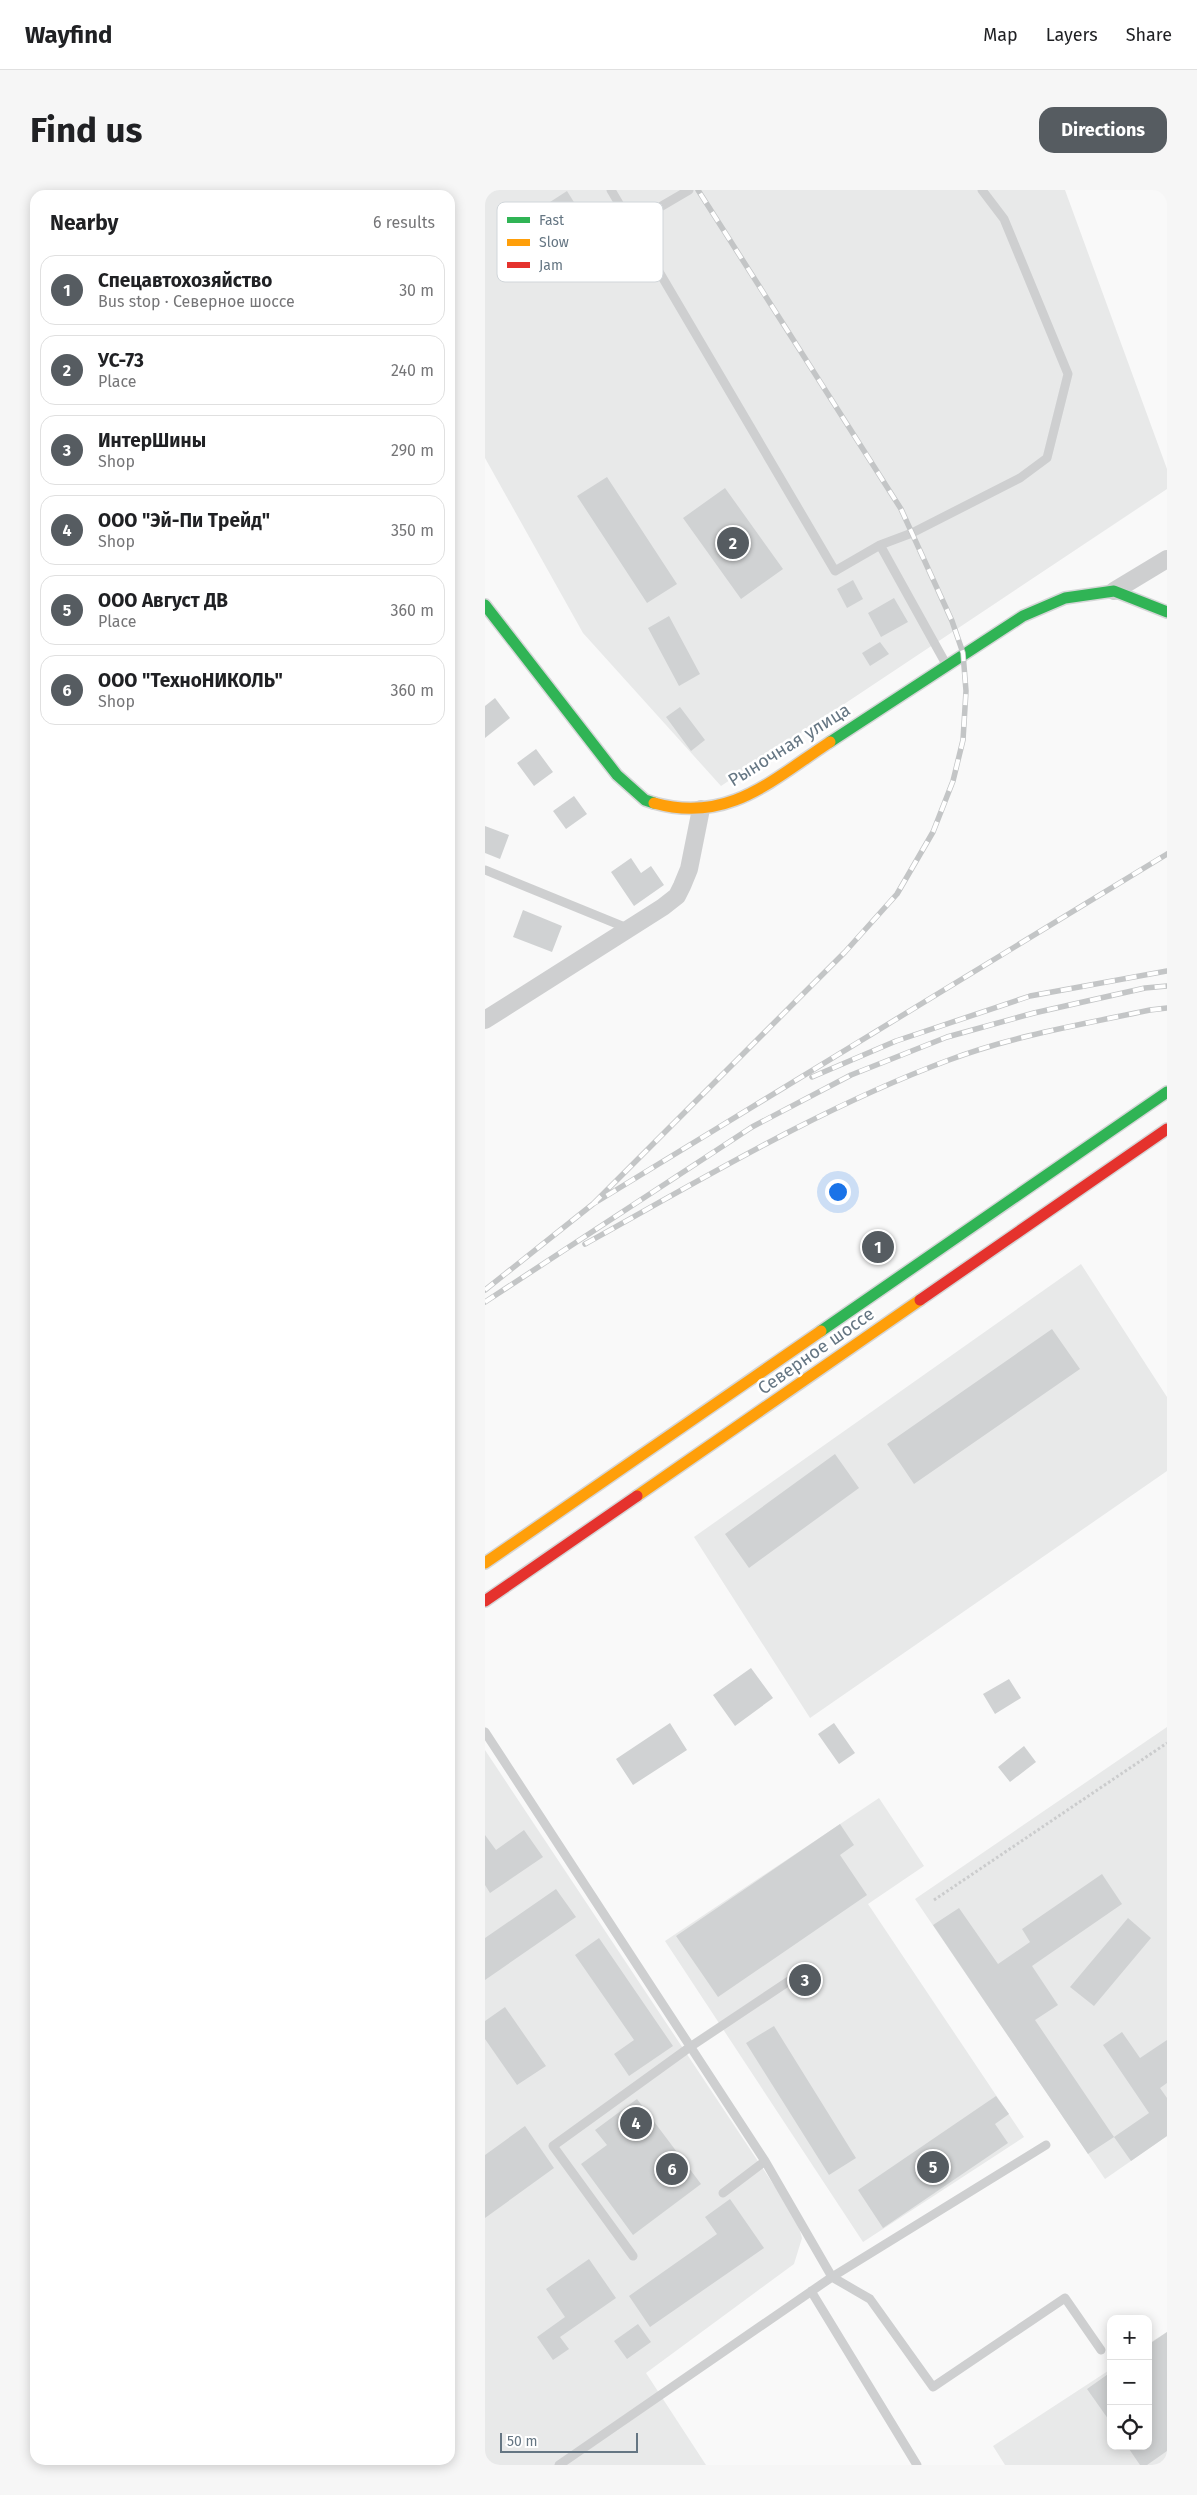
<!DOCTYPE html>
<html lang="en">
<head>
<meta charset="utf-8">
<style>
  body { margin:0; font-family:"Fira Sans",sans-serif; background:#f6f6f6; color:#202124 }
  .controls { position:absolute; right:15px; bottom:15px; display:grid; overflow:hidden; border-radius:10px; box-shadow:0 2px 12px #0003 }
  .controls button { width:45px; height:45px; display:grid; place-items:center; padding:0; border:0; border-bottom:1px solid #e0e0e0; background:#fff; color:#202124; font:25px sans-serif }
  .scale { position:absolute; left:15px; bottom:12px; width:138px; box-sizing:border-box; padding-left:5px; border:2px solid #657683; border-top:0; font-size:14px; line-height:18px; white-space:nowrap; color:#657683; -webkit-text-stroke:4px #fff; paint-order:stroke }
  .you { position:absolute; left:352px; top:1001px; width:18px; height:18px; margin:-12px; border:4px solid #fff; border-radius:50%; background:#1a73e8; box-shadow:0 0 0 8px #1a73e833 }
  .badge { display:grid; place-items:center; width:32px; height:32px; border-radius:50%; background:#565c61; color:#fff; font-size:16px; font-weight:700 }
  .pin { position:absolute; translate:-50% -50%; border:2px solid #fff; box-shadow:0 1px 5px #0006 }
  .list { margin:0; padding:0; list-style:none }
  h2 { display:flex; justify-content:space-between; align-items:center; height:65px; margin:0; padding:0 20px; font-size:21px }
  h2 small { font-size:16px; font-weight:400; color:#757577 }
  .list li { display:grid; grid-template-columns:32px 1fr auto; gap:15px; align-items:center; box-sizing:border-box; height:70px; margin:0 10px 10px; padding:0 10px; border:1px solid #e0e0e0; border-radius:15px }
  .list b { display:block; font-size:19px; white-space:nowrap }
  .list p { margin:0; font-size:16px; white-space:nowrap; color:#757577 }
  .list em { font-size:16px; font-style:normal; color:#757577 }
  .icon { flex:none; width:28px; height:28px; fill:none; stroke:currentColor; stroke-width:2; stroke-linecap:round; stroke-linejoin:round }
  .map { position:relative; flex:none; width:682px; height:2275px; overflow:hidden; border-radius:15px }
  header { display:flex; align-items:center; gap:30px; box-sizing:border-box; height:70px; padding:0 25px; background:#fff; border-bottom:1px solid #e0e0e0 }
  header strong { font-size:24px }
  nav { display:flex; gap:28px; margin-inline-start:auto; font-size:18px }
  .intro { display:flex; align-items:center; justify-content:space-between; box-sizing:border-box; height:120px; padding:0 30px }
  h1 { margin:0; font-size:35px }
  .button { padding:12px 22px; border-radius:15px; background:#565c61; color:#fff; font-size:18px; font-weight:700 }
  main { display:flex; gap:30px; padding:0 30px }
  aside { flex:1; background:#fff; border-radius:15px; box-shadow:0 2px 12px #0003 }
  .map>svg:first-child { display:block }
  .built { fill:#e8e9e9 }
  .building { fill:#d0d2d3 }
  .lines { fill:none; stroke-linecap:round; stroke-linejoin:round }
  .fast-casing { stroke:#d5d6d7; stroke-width:14 }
  .slow-casing { stroke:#d5d6d7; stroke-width:14 }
  .jam-casing { stroke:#d5d6d7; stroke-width:14 }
  .path { stroke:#cbcccd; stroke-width:3; stroke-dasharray:2.5 2.5; stroke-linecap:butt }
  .lane { stroke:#cecfd0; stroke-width:9 }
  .street { stroke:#cecfd0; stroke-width:18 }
  .fast { stroke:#30b455; stroke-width:11 }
  .slow { stroke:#ff9f0a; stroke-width:11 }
  .jam { stroke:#e5322d; stroke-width:11 }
  .rail-casing { stroke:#c3c5c6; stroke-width:5.5 }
  .rail { stroke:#fff; stroke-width:4; stroke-dasharray:11; stroke-linecap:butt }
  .labels { text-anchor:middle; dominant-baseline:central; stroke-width:5; stroke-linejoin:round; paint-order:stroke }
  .street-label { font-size:18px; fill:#657683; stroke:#fff }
  .key { fill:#fff; stroke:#d1d6da; stroke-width:1 }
  .key-label { font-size:14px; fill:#657683 }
</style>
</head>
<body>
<header>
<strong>Wayfind</strong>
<nav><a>Map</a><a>Layers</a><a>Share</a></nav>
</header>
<div class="intro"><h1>Find us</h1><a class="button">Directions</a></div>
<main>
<aside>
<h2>Nearby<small>6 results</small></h2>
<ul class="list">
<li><span class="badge">1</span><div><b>Спецавтохозяйство</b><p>Bus stop · Северное шоссе</p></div><em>30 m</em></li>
<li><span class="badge">2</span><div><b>УС-73</b><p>Place</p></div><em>240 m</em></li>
<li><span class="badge">3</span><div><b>ИнтерШины</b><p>Shop</p></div><em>290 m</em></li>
<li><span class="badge">4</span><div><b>ООО &quot;Эй-Пи Трейд&quot;</b><p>Shop</p></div><em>350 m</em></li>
<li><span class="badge">5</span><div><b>ООО Август ДВ</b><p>Place</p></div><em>360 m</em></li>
<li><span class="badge">6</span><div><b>ООО &quot;ТехноНИКОЛЬ&quot;</b><p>Shop</p></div><em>360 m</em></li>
</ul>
</aside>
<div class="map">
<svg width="682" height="2275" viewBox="0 0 682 2275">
  <rect width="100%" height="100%" fill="#f9f9f9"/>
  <path class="built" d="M0 0H580L682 279V299L236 596 98 443 0 268Z
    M596 1074 682 1207V1281L325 1528 209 1347Z
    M682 1537V1946L620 1989 430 1709Z
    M0 1560 312 2030 317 2048 309 2074 161 2183 221 2275H0Z
    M394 1608 439 1676 383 1714 539 1947 378 2052 180 1751Z
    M682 2142V2275H520L508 2256 626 2179V2256H663V2154Z"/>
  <path class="building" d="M82 1 97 25 80 36 65 12Z
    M122 287 192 394 162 413 92 306Z
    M240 298 298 379 256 409 198 328Z
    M368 390 378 409 362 418 352 399Z
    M409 408 423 432 396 447 383 423Z
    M184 426 215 484 194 496 163 438Z
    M395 452 404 464 385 476 377 463Z
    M10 508 25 528 0 548V516Z
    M195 517 220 550 206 561 181 527Z
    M51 559 68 582 49 596 32 573Z
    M89 606 102 624 81 639 68 621Z
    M0 636 24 645 15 669 0 663Z
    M146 668 156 683 166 676 179 695 149 716 126 682Z
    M38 720 77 736 67 762 28 747Z
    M567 1139 595 1179 429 1294 402 1254Z
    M350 1264 374 1298 264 1378 240 1344Z
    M266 1478 288 1508 250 1536 228 1505Z
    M524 1489 536 1508 510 1524 498 1504Z
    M185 1533 202 1560 148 1595 131 1569Z
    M349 1533 370 1563 354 1574 333 1544Z
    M539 1556 551 1572 525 1592 513 1577Z
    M355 1634 369 1655 355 1665 382 1705 233 1807 191 1746Z
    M39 1640 58 1667 5 1703 0 1695V1645L11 1660Z
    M617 1684 637 1714 547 1776 573 1815 550 1830 629 1947 603 1964 448 1735 474 1718 513 1774 545 1752 537 1739Z
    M71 1699 91 1727 0 1790V1748Z
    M643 1728 666 1748 609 1816 585 1797Z
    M114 1748 188 1856 144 1886 129 1864 149 1850 90 1765Z
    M20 1817 61 1876 32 1895 0 1849V1831Z
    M289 1836 371 1968 344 1985 261 1853Z
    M637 1842 655 1868 682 1850V1893L675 1898 682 1908V1946L646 1971 629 1947 664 1923 618 1855Z
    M511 1906 524 1924 510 1934 523 1953 398 2038 373 2000Z
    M152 1909 216 1994 148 2045 96 1974 122 1955 110 1940Z
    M40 1936 69 1978 0 2028V1965Z
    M245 2009 279 2058 165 2137 144 2106 232 2044 220 2027Z
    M104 2069 131 2108 75 2147 84 2159 68 2170 52 2147 80 2127 61 2099Z
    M153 2134 166 2152 142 2169 129 2151Z
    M682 2142V2261L662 2275H655L642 2256H663V2155Z
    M626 2182V2233L602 2199Z"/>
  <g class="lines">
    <g class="fast-casing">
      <path id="fast" d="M0 415 132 585 160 610 169 613
        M345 552 538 426 580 408 629 401 682 422
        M336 1141 682 902"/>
    </g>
    <g class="slow-casing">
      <path id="slow" d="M169 613C243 634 287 590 345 552
        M152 1306 435 1110
        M0 1373 336 1141"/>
    </g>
    <g class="jam-casing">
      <path id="jam" d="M435 1110 682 939
        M0 1411 152 1306"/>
    </g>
    <path class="path" d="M449 1710 682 1553"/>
    <path class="lane" d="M126 0 350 381 395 355 461 474
      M146 34 204 0
      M395 355 427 343 535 288 562 268 583 184 519 29 497 0
      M0 680 142 738
      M0 1542 280 1971 347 2087 561 1955
      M238 2003 280 1971
      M148 2066 68 1956 205 1857 307 1789
      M326 2101 432 2275
      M74 2275 347 2087 385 2109 448 2197 580 2108 616 2160"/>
    <path class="street" d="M629 401 682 369
      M0 830 178 717 192 706 197 696 204 679 216 619"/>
    <use href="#fast" class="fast"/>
    <use href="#slow" class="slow"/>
    <use href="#jam" class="jam"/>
    <g class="rail-casing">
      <path id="rail" d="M327 887 411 851 545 806 682 781
        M108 1014 360 762 412 704 448 642 468 591 478 550 481 501 478 463 467 431 416 319 213 0
        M100 1054C219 988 335 918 464 870 527 846 599 834 665 820L682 818
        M0 1100 108 1014 682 664
        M0 1112 267 937 366 885 462 847 549 823 660 798 682 796"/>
    </g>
    <use href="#rail" class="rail"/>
  </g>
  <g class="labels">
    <g class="street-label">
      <text transform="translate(304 555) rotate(-32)">Рыночная улица</text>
      <text transform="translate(331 1161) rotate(-35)">Северное шоссе</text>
    </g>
  </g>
  <rect x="12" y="12" width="166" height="80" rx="8" class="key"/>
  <rect x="22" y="27" width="23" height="6" fill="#30b455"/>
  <rect x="22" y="49" width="23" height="7" fill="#ff9f0a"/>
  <rect x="22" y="72" width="23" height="6" fill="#e5322d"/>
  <g class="key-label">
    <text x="54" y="35">Fast</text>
    <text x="54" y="57">Slow</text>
    <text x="54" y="80">Jam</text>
  </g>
</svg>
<div class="controls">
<button>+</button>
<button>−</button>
<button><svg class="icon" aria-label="locate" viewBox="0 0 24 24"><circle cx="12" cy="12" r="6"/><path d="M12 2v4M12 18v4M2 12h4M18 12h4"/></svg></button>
</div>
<div class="scale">50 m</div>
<div class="you"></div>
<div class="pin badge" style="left:393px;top:1057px">1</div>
<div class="pin badge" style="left:248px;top:353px">2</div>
<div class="pin badge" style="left:320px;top:1790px">3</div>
<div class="pin badge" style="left:151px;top:1933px">4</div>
<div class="pin badge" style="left:448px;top:1977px">5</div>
<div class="pin badge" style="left:187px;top:1979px">6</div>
</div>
</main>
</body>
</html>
